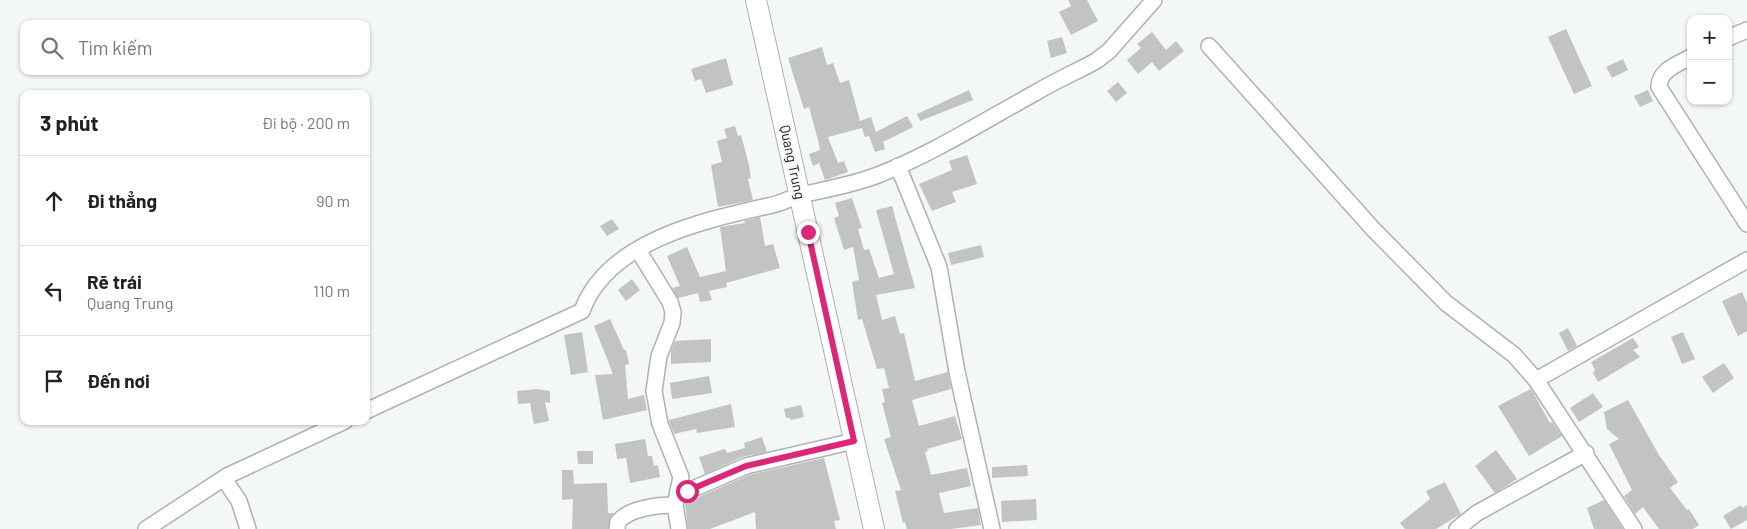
<!DOCTYPE html>
<html lang="vi">
<head>
<meta charset="utf-8">
<style>
  body { margin:0; font-family:Barlow,sans-serif; background:#f2f2f2; color:#222 }
  .controls { position:absolute; right:15px; top:15px; display:grid; overflow:hidden; border-radius:10px; box-shadow:0 1px 4px #0004 }
  .controls button { width:45px; height:45px; display:grid; place-items:center; padding:0; border:0; border-bottom:1px solid #e0e0e0; background:#fff; color:#222; font:25px sans-serif }
  .stop { position:absolute; width:15px; height:15px; margin:-11px; border:4px solid #db2777; border-radius:50%; background:#fff }
  .stop.end { background:#db2777; border-color:#fff; box-shadow:0 1px 5px #0008 }
  .list { margin:0; padding:0; list-style:none }
  h2 { display:flex; justify-content:space-between; align-items:center; height:65px; margin:0; padding:0 20px; font-size:21px }
  h2 small { font-size:16px; font-weight:400; color:#767676 }
  .list li { display:grid; grid-template-columns:32px 1fr auto; gap:15px; align-items:center; box-sizing:border-box; height:90px; padding:0 20px; border-top:1px solid #e0e0e0 }
  .list b { display:block; font-size:19px; white-space:nowrap }
  .list p { margin:0; font-size:16px; white-space:nowrap; color:#767676 }
  .list em { font-size:16px; font-style:normal; color:#767676 }
  .icon { flex:none; width:28px; height:28px; fill:none; stroke:currentColor; stroke-width:2; stroke-linecap:round; stroke-linejoin:round }
  .map { position:relative; flex:none; width:1747px; height:529px; overflow:hidden }
  .search { position:absolute; background:#fff; box-shadow:0 1px 4px #0004; left:20px; top:20px; width:350px; height:55px; display:flex; align-items:center; gap:12px; box-sizing:border-box; padding:0 18px; border-radius:10px; color:#767676; font-size:19px }
  .panel { position:absolute; background:#fff; box-shadow:0 1px 4px #0004; left:20px; top:90px; width:350px; height:335px; border-radius:10px }
  .map>svg:first-child { display:block }
  .building { fill:#c1c4c2 }
  .lines { fill:none; stroke-linecap:round; stroke-linejoin:round }
  .street-casing { stroke:#aeb2b0; stroke-width:18 }
  .secondary-casing { stroke:#aeb2b0; stroke-width:22 }
  .street { stroke:#fff; stroke-width:15 }
  .secondary { stroke:#fff; stroke-width:20 }
  .route { stroke:#db2777; stroke-width:6 }
  .labels { text-anchor:middle; dominant-baseline:central; stroke-width:4; stroke-linejoin:round; paint-order:stroke }
  .street-label { font-size:14px; fill:#191b1a; stroke:#f3f7f5 }
</style>
</head>
<body>
<div class="map">
<svg width="1747" height="529" viewBox="0 0 1747 529">
  <rect width="100%" height="100%" fill="#f3f7f5"/>
  <path class="building" d="M1068 0H1087L1098 21 1071 35 1059 12 1071 6Z
    M1566 29 1592 86 1574 94 1548 37Z
    M1152 32 1166 50 1176 41 1184 51 1159 71 1152 62 1138 74 1127 60 1141 48 1137 44Z
    M1062 37 1067 53 1051 58 1047 41Z
    M822 47 827 65 833 63 840 83 849 80 860 121 871 117 876 132 907 116 913 127 883 142 885 149 875 152 869 136 865 137 862 128 828 137 838 163 844 161 848 172 825 180 819 163 813 166 809 154 820 150 819 144 809 107 804 109 788 58Z
    M726 58 733 85 706 93 701 79 695 81 691 69Z
    M1623 59 1628 70 1612 78 1606 67Z
    M1118 82 1127 93 1116 102 1107 91Z
    M969 90 973 100 920 121 917 114Z
    M1648 90 1653 101 1640 107 1634 96Z
    M735 126 738 136 741 135 749 165 751 178 748 179 753 200 718 207 711 165 722 162 717 141 727 138 724 129Z
    M967 155 977 184 952 192 956 202 932 211 919 184 952 170 949 161Z
    M852 198 862 228 858 229 864 250 869 249 879 278 894 274 876 210 892 206 915 288 876 295 882 320 895 316 900 334 904 333 915 381 948 372 951 389 912 400 919 426 955 416 962 439 927 449 928 451 925 452 931 475 967 468 971 486 939 493 944 513 978 508 981 525 951 529H907L905 522 903 523 895 491 901 490 884 439 891 437 882 403 885 402 882 389 889 388 884 368 877 369 862 319 858 320 852 282 859 280 853 247 844 250 834 218 839 216 835 203Z
    M760 217 765 246 773 244 780 268 726 283 727 287 709 291 712 300 700 302 698 293 678 298 672 288 680 286 667 256 687 247 700 277 726 271 720 227 745 223 744 221Z
    M612 219 619 229 607 236 600 226Z
    M981 245 984 257 951 265 948 253Z
    M632 279 640 290 626 301 618 290Z
    M1742 292 1747 303V331L1738 336 1722 301Z
    M610 319 624 350H626L629 364 625 365 628 399 644 395 647 410 603 420 595 375 613 374 594 326Z
    M1568 328 1577 346 1568 351 1559 333Z
    M582 332 588 372 571 375 564 335Z
    M1683 332 1695 359 1682 364 1671 337Z
    M1633 338 1639 347 1633 350 1640 357 1598 382 1593 373 1595 370 1591 362Z
    M711 339V362L671 364V351L675 341Z
    M1724 363 1734 378 1713 393 1702 377Z
    M709 376 712 393 672 399 670 383Z
    M537 389 550 391V403L545 402 549 421 534 424 530 403 518 404 517 391Z
    M1531 389 1550 423 1552 422 1562 436 1529 456 1498 406Z
    M1593 393 1603 407 1579 422 1570 408Z
    M1628 400 1659 455 1678 482 1670 488 1687 510 1689 509 1699 525 1693 529H1659L1643 507 1635 514 1624 496 1632 490 1609 444 1619 439 1607 429 1604 412Z
    M731 404 735 427 697 433 696 429 674 434 669 421V420Z
    M801 405 804 417 791 420 790 418H786L784 409Z
    M762 437 767 452 742 457 705 474 699 457 725 449 727 453 745 448 744 443Z
    M645 439 648 456H652L654 466 658 465 660 477 630 483 626 458 617 459 615 444Z
    M1496 450 1517 479 1495 493 1475 466Z
    M577 451H593V464H578Z
    M824 458 840 520 834 521 836 529H756L755 512 710 529H688L685 503 749 475Z
    M1027 465 1028 476 992 478V467Z
    M562 470H573L574 484 607 483 608 513H613L608 529H572L573 499 562 500Z
    M1445 482 1461 514 1436 529H1405L1400 523 1430 499 1426 491Z
    M1036 499 1037 520 1002 522 1001 501Z
    M1604 500 1623 529H1594L1587 508Z
    M1741 505 1742 508 1747 505V520L1731 529 1723 516Z"/>
  <g class="lines">
    <g class="street-casing">
      <path id="street" d="M1728 38 1747 30
        M1209 46 1373 229 1446 303 1514 355 1536 380 1634 529
        M1691 57C1678 64 1659 70 1659 87L1747 224
        M898 166 939 267 957 372 992 529
        M638 250 670 302 673 312 672 323 659 356 654 391 660 424 681 477 675 505 679 529
        M1536 380 1747 260
        M366 411 582 311C607 241 705 220 768 206 780 204 790 198 801 195 827 189 852 185 878 175 932 154 984 121 1035 93 1055 81 1076 72 1096 61L1109 51 1154 0
        M224 479 239 501 248 529
        M679 495 746 466 854 441
        M146 529 227 476 345 421
        M617 529 618 522C629 508 658 505 675 505
        M1457 529 1477 513 1586 453"/>
    </g>
    <g class="secondary-casing">
      <path id="secondary" d="M756 0 874 529"/>
    </g>
    <use href="#street" class="street"/>
    <use href="#secondary" class="secondary"/>
  </g>
  <g class="lines">
    <path class="route" d="M687 491 746 466 854 441 808 232"/>
  </g>
  <g class="labels">
    <g class="street-label">
      <text transform="translate(793 162) rotate(78)">Quang Trung</text>
    </g>
  </g>
</svg>
<div class="controls">
<button>+</button>
<button>−</button>
</div>
<div class="stop" style="left:687px;top:491px"></div>
<div class="stop end" style="left:808px;top:232px"></div>
<div class="search"><svg class="icon" aria-label="search" viewBox="0 0 24 24"><circle cx="10" cy="10" r="6"/><path d="M15 15l6 6"/></svg>Tìm kiếm</div>
<section class="panel">
<h2>3 phút<small>Đi bộ · 200 m</small></h2>
<ul class="list">
<li><svg class="icon" aria-label="ahead" viewBox="0 0 24 24"><path d="M12 20V5M6 11l6-6 6 6"/></svg><div><b>Đi thẳng</b></div><em>90 m</em></li>
<li><svg class="icon" aria-label="left" viewBox="0 0 24 24"><path d="M17 20v-9H6M10 6l-5 5 5 5"/></svg><div><b>Rẽ trái</b><p>Quang Trung</p></div><em>110 m</em></li>
<li><svg class="icon" aria-label="arrive" viewBox="0 0 24 24"><path d="M6 21V4h12l-3 4 3 4H6"/></svg><div><b>Đến nơi</b></div></li>
</ul>
</section>
</div>
</body>
</html>
